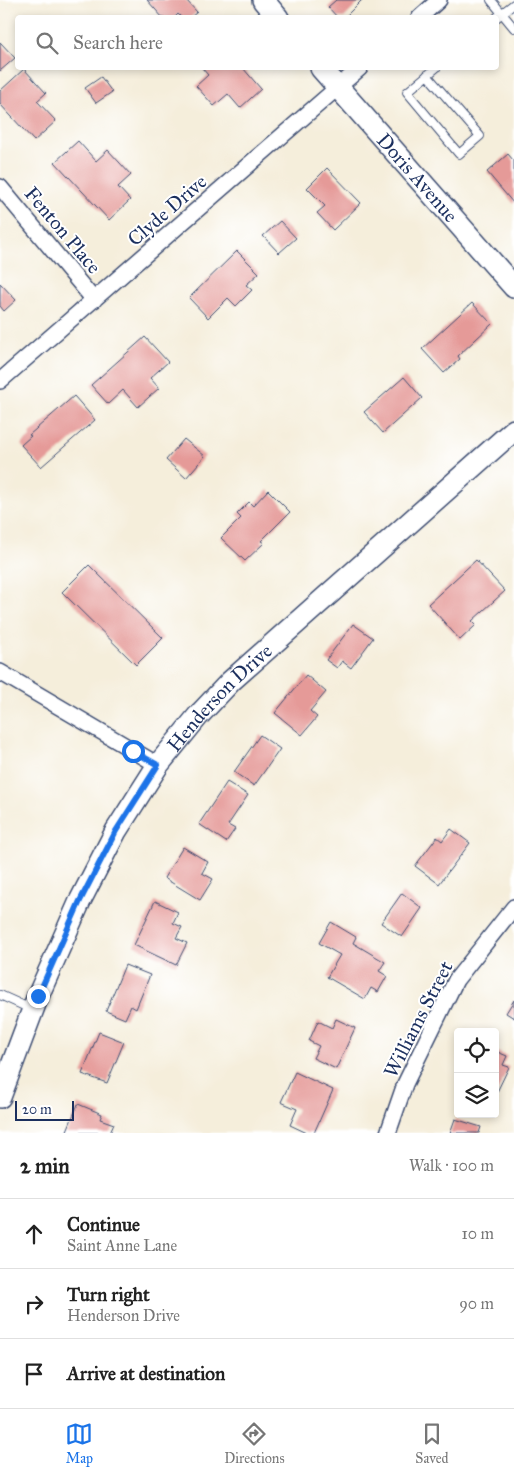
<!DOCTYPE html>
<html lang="en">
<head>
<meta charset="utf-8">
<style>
  body { margin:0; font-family:"IM FELL Great Primer",serif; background:#f6f6f6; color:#222 }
  .controls { position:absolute; right:15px; bottom:15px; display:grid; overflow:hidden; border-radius:5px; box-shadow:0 2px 8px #0003 }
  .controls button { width:45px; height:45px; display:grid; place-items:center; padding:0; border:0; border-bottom:1px solid #e0e0e0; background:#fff; color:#222; font:25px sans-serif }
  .scale { position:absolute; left:15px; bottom:12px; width:59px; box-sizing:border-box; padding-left:5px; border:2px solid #1b2f5e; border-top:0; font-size:14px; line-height:18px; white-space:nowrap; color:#1b2f5e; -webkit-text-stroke:4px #fff; paint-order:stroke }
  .stop { position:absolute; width:15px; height:15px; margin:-11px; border:4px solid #1a73e8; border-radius:50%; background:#fff }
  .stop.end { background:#1a73e8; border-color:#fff; box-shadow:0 1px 5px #0008 }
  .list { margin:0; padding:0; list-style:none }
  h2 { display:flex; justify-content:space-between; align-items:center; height:65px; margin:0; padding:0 20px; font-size:21px }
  h2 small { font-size:16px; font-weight:400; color:#767676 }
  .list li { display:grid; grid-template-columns:32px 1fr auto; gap:15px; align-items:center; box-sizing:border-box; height:70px; padding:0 20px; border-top:1px solid #e0e0e0 }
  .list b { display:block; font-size:19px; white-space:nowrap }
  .list p { margin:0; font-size:16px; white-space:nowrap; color:#767676 }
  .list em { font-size:16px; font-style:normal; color:#767676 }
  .icon { flex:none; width:28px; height:28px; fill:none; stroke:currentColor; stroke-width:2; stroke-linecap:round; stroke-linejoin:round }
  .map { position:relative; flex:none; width:514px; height:1133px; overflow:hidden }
  .search { position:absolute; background:#fff; box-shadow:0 2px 8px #0003; left:15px; right:15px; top:15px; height:55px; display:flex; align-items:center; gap:12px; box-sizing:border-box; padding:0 18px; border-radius:5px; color:#767676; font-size:19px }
  .sheet { height:275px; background:#fff }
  nav { display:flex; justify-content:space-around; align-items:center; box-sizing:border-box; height:70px; border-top:1px solid #e0e0e0; background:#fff; font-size:14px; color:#767676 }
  nav a { display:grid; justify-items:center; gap:2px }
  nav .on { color:#1a73e8 }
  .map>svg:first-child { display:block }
  .building { fill:#e59a98 }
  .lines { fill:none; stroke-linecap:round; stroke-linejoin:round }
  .lane-casing { stroke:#3c4c71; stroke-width:10 }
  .street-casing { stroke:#3c4c71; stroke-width:18 }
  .secondary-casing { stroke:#3c4c71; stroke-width:24 }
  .lane { stroke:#fff; stroke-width:8 }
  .street { stroke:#fff; stroke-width:15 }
  .secondary { stroke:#fff; stroke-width:21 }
  .route { stroke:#1a73e8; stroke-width:6 }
  .labels { text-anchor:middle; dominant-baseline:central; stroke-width:4; stroke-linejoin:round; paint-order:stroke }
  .street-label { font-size:20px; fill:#1b2f5e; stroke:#fff }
</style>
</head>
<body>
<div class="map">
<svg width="514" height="1133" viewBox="0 0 514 1133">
  <rect width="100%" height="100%" fill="#fff"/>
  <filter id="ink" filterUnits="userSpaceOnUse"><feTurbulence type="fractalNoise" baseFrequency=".02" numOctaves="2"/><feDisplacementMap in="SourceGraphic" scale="10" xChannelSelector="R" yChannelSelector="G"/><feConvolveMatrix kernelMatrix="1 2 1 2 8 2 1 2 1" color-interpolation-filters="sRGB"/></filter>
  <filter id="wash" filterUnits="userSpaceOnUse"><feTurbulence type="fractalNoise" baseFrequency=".0096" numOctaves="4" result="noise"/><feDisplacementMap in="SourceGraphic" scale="20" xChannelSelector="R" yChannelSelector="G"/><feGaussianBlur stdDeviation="1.12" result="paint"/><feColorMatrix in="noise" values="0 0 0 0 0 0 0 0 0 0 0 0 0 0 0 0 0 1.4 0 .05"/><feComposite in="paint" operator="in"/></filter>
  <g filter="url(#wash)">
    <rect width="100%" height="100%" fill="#f5eedb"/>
    <g id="blocks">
      <path class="building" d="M147 0H186L197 12 190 18H182L178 14 174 18H163Z
        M336 0H362L344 18H338L328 7Z
        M0 42 15 58 0 71Z
        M202 68H243L261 89 240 108 228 94 214 106 196 86 208 75Z
        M24 69 46 93 37 101 56 121 34 141 0 104V91Z
        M101 77 112 92 96 103 85 88Z
        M78 141 96 161 108 150 131 175 118 187 130 200 109 220 55 162Z
        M508 154 513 160 514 159V204L487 172Z
        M327 168 361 203 333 230 317 213 325 206 307 188Z
        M280 221 296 238 279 253 263 236Z
        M237 251 259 273 246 285 252 290 236 306 228 298 208 318 189 298Z
        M0 283 16 300 4 311 0 306Z
        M472 303 492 324 458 356 460 359 444 373 422 349Z
        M145 337 168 362 150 378 159 388 138 407 123 390 108 404 91 385Z
        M404 377 422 398 383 433 364 412Z
        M74 396 95 420 41 467 21 445 31 436 29 435Z
        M184 439 205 456 186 478 166 460Z
        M268 490 290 512 261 541 264 543 245 561 221 538 241 518 237 514 249 502 253 506Z
        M476 560 505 591 472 621 476 625 460 640 428 604Z
        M89 565 163 638 136 665 62 592Z
        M353 624 373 638 351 668 342 661 337 668 326 660Z
        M306 675 326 692 310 711 317 717 302 735 275 713Z
        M260 735 280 749 254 786 234 772Z
        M227 782 248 795 228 825 235 829 226 842 199 824Z
        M451 829 470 843 439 884 415 866 437 837 442 841Z
        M183 847 208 862 202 873 213 879 200 900 164 878Z
        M402 893 422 908 402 937 381 923Z
        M155 901 178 912 173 923 182 927 176 938 187 943 176 965 134 945Z
        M331 922 356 937 353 943 385 962 379 971 387 976 378 992 371 988 365 999 327 977 340 955 319 943Z
        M125 965 150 975 136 1009 131 1006 125 1019 106 1011Z
        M514 1000V1018L506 1013Z
        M336 1019 355 1028 336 1069 313 1058 319 1046 309 1041 318 1021 332 1028Z
        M99 1032 124 1042 107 1083 82 1074Z
        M495 1051 507 1056 503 1065 509 1067 495 1096Z
        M295 1072 333 1090 314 1133H307L290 1125 297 1109 281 1102Z
        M78 1104 102 1114 100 1119 114 1124 110 1133H66Z
        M455 1119 481 1127 479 1133H450Z"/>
    </g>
  </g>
  <g filter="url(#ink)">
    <use href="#blocks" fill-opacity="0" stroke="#3c4c71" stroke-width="1"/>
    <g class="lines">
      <g class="lane-casing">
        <path id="lane" d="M491 0 514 28
          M496 18 514 4
          M427 75 480 136 459 154 407 92 436 68
          M0 995 31 1009"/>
      </g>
      <g class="street-casing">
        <path id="street" d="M419 18 439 0
          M0 187 94 300
          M0 381 360 68
          M0 672 158 765
          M388 1133 405 1084 456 980 514 907"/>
      </g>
      <g class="secondary-casing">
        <g id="secondary">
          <path d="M263 0 278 18"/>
          <path id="s1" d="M321 68 514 287"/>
          <path id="s2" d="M0 1097 38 996 80 901 116 831 158 765 198 716 231 681 514 430"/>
        </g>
      </g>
      <use href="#lane" class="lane"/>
      <use href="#street" class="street"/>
      <use href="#secondary" class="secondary"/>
    </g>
  </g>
  <g class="lines" filter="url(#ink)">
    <path class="route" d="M38 996 80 901 116 831 158 765 133 751"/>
  </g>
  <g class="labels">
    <g class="street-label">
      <text stroke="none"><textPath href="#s1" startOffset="146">Doris Avenue</textPath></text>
      <text transform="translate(167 210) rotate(-41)">Clyde Drive</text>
      <text transform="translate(63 230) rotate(50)">Fenton Place</text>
      <text stroke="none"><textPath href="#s2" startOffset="460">Henderson Drive</textPath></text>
      <text transform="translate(418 1019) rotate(-63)">Williams Street</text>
    </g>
  </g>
</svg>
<div class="controls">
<button><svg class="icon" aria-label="locate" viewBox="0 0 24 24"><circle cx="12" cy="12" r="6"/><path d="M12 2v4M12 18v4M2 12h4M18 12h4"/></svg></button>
<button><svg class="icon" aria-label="layers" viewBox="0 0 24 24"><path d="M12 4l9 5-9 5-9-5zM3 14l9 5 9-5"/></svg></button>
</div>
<div class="scale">20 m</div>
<div class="stop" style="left:133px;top:751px"></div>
<div class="stop end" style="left:38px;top:996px"></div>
<div class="search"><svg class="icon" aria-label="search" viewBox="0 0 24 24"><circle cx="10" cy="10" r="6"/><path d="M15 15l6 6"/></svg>Search here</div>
</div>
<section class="sheet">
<h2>2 min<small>Walk · 100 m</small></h2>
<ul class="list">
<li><svg class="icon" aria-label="ahead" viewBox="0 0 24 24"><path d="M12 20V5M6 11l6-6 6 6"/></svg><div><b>Continue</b><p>Saint Anne Lane</p></div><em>10 m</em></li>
<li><svg class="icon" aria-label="right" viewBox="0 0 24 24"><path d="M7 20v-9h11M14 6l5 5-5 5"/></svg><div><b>Turn right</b><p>Henderson Drive</p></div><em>90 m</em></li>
<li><svg class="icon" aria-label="arrive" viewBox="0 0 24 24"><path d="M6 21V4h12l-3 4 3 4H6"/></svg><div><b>Arrive at destination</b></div></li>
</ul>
</section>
<nav>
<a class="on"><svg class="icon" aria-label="map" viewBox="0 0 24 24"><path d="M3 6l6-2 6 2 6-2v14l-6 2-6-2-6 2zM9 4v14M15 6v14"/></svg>Map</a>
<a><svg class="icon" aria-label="directions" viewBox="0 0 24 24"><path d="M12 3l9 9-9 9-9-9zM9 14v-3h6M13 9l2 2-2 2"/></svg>Directions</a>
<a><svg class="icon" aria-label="saved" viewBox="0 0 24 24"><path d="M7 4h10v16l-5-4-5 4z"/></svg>Saved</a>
</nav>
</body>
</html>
